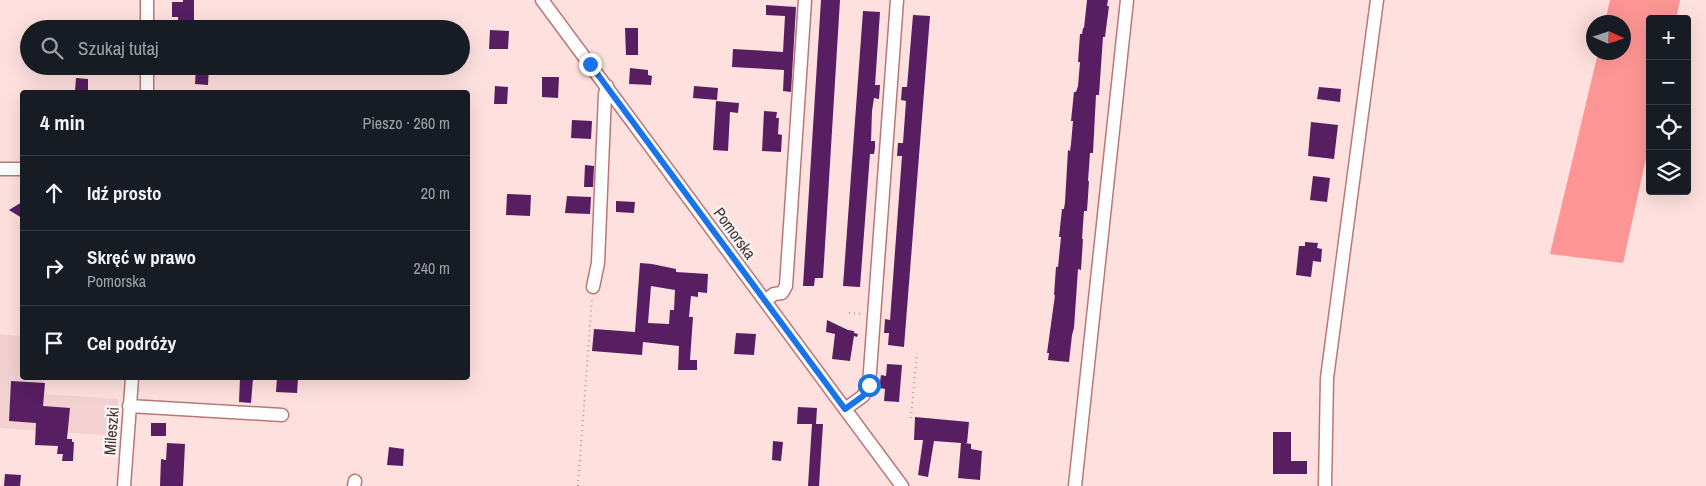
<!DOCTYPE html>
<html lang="pl">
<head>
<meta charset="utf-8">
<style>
  body { margin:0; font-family:"Archivo Narrow",sans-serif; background:#242831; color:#f1f3f6 }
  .controls { position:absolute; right:15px; top:15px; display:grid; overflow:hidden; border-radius:5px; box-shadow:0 5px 20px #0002 }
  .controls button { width:45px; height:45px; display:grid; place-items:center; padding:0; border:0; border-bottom:1px solid #363941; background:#171b24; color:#f1f3f6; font:25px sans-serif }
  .compass { position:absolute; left:1586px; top:15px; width:45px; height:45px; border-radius:50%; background:#171b24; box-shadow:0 5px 20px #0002; rotate:93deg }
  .stop { position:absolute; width:15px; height:15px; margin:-11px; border:4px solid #1a73e8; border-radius:50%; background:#fff }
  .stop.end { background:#1a73e8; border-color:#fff; box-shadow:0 1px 5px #0008 }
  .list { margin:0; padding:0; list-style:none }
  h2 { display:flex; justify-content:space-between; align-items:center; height:65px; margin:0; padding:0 20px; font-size:21px }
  h2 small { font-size:16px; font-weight:400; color:#9ea1a6 }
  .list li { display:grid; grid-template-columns:32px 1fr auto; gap:15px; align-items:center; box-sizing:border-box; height:75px; padding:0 20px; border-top:1px solid #363941 }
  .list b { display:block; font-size:19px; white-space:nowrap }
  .list p { margin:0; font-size:16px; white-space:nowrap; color:#9ea1a6 }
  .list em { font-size:16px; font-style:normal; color:#9ea1a6 }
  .icon { flex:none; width:28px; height:28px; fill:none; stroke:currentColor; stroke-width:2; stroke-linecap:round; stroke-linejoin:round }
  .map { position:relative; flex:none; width:1706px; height:486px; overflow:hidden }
  .search { position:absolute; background:#171b24; box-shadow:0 5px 20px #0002; left:20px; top:20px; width:450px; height:55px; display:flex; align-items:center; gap:12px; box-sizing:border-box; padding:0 18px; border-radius:28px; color:#9ea1a6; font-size:19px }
  .panel { position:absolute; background:#171b24; box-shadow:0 5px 20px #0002; left:20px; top:90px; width:450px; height:290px; border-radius:5px }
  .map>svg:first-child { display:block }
  .built { fill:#f2d1d0 }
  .forest { fill:#fc9594 }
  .building { fill:#571e62; fill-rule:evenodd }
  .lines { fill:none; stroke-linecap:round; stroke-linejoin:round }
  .minor-casing { stroke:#b97877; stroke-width:15 }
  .path { stroke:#b69998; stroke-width:2; stroke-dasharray:1 4; stroke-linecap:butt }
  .minor { stroke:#fff; stroke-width:12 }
  .route { stroke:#1a73e8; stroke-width:6 }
  .labels { text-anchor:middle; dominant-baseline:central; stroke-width:5; stroke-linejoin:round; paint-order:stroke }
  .street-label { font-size:16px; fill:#4a2e2e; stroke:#f5f5f5 }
</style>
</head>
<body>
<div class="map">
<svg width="1706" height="486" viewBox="0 0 1706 486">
  <rect width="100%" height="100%" fill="#fee0de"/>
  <path class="built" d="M0 334 22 336V378H44V394L118 399V436L0 428Z"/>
  <path class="forest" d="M1610 0H1680L1676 19H1650V140L1623 263 1550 254 1598 53 1624 52V22H1605Z"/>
  <path class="building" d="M183 0H194V24H178V17H172V2H183Z
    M821 0H840L823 278H815L814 286H803Z
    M1087 0H1108L1107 6H1109L1105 37H1103L1099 95H1096L1093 153H1090L1088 181H1089L1087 211H1084L1082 239H1083L1081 270 1078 269 1074 328 1072 335 1069 362 1048 360 1049 353H1047L1055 295H1054L1056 267H1058L1061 237H1059L1062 209H1064L1065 202 1068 150 1070 151 1071 144 1073 121H1071L1074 92H1076L1078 86 1080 62H1078L1080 34H1082L1083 28H1084Z
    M766 5 796 7 791 92 783 91 784 70 732 67 733 49 783 52 785 16 766 15Z
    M863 11 880 12 875 85H880L879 99 874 98 872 111 871 141H875V148L874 154H870L860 287 843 286Z
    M913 15 930 16 904 347 888 345 889 333H884L885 319 890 320 902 156H897L898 143H903L906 101 901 100 902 87H907Z
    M625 28H638V55H626Z
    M490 30 509 31 508 49H489Z
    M196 66H209L208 85 195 84Z
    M630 68 648 70V75L652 76 651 85 629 84Z
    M542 77H559L558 98 542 97Z
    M76 78 88 79V91H75Z
    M495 86 508 87 507 104H494Z
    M694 86 718 88 717 100 693 98Z
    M1319 87 1341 89 1340 102 1317 99Z
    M716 101 739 103 738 113 730 112 728 151 713 150Z
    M764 111 777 112 776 118H779L778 134 782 135 781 152 762 151Z
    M572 120 592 121 591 139 571 138Z
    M1311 122 1338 125 1334 159 1308 156Z
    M585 165 594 166 593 187H584Z
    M1313 176 1330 178 1327 202 1310 200Z
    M507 194 531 195 530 216 506 215Z
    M567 196 591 197 590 214 565 213Z
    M616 201 635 202 634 213 616 212Z
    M22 202V218L9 210Z
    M1305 242 1318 243 1317 248 1322 249 1321 262 1313 261 1311 277 1296 275 1299 246H1305Z
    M640 263 652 264 676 269V272L708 274 707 293 698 292V297L691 296 689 317H693L690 360H697V370H678L679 346 643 342 642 355 592 351 594 329 635 332ZM651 286 675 290 674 310H670L669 324 648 323Z
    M827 320 848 330 854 331V333L858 334 857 337 854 336 850 361 832 359 835 334 826 332Z
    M736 333 756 334 754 355 734 354Z
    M887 364 902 365 899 402 884 401 885 389 880 388V382L881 375 886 376Z
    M240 378H253L251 403 239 402Z
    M277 378 298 379 297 393 276 392Z
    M11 381 45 383 43 406 70 408 67 439H72V442H74L73 461H62L63 454H57L58 446 35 445 36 423 9 421Z
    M798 407 817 408 816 424H797Z
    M915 417 969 422 967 443H965L971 444V449L982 451 980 480 958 478 961 443 934 441 928 477 918 475 923 440H914Z
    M151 423H166V436H151Z
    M812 424H823L819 486H808Z
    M1273 432H1291V461H1307V474H1273Z
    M773 441 783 442 781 461 772 460Z
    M167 443 185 444 183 486H160L161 459 166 460Z
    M389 447 404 449 403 466 387 465Z
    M5 474 21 475 20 486H4Z"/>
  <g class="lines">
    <g class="minor-casing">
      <path id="minor" d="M542 0 902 486
        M147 29V0
        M147 92V66
        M0 169H22
        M593 287 598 263 605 94 607 86
        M765 301 774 294 782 293 786 286 805 0
        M129 406 282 415
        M845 409 863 396 869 385 897 0
        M124 486 132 378
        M354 486 355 481
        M1075 486 1127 0
        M1325 486 1327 378 1377 0"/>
    </g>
    <path class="path" d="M849 313 862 314
      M911 418 917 353
      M578 486 592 299"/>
    <use href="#minor" class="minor"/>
  </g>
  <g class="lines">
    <path class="route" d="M590 64 845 409 863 396 869 385"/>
  </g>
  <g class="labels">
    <g class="street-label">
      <text transform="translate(735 233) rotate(54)">Pomorska</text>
      <text transform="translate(111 431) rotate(-86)">Mileszki</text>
    </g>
  </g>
</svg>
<div class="controls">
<button>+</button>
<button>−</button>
<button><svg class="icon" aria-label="locate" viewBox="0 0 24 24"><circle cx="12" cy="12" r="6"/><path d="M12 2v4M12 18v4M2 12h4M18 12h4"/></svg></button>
<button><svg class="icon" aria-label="layers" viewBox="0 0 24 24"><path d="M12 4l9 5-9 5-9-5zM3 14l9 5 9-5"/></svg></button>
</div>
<svg class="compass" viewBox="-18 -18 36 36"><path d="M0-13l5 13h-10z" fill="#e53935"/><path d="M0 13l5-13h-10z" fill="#9ea1a6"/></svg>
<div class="stop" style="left:869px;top:385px"></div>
<div class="stop end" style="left:590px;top:64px"></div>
<div class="search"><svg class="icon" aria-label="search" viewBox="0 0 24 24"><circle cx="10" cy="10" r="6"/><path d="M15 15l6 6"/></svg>Szukaj tutaj</div>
<section class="panel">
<h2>4 min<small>Pieszo · 260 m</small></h2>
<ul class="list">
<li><svg class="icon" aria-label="ahead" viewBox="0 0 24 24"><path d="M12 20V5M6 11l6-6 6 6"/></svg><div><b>Idź prosto</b></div><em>20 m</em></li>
<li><svg class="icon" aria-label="right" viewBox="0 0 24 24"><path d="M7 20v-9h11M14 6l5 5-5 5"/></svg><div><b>Skręć w prawo</b><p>Pomorska</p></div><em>240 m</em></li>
<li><svg class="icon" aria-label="arrive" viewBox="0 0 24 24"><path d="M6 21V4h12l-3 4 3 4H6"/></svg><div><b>Cel podróży</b></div></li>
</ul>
</section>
</div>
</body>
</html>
